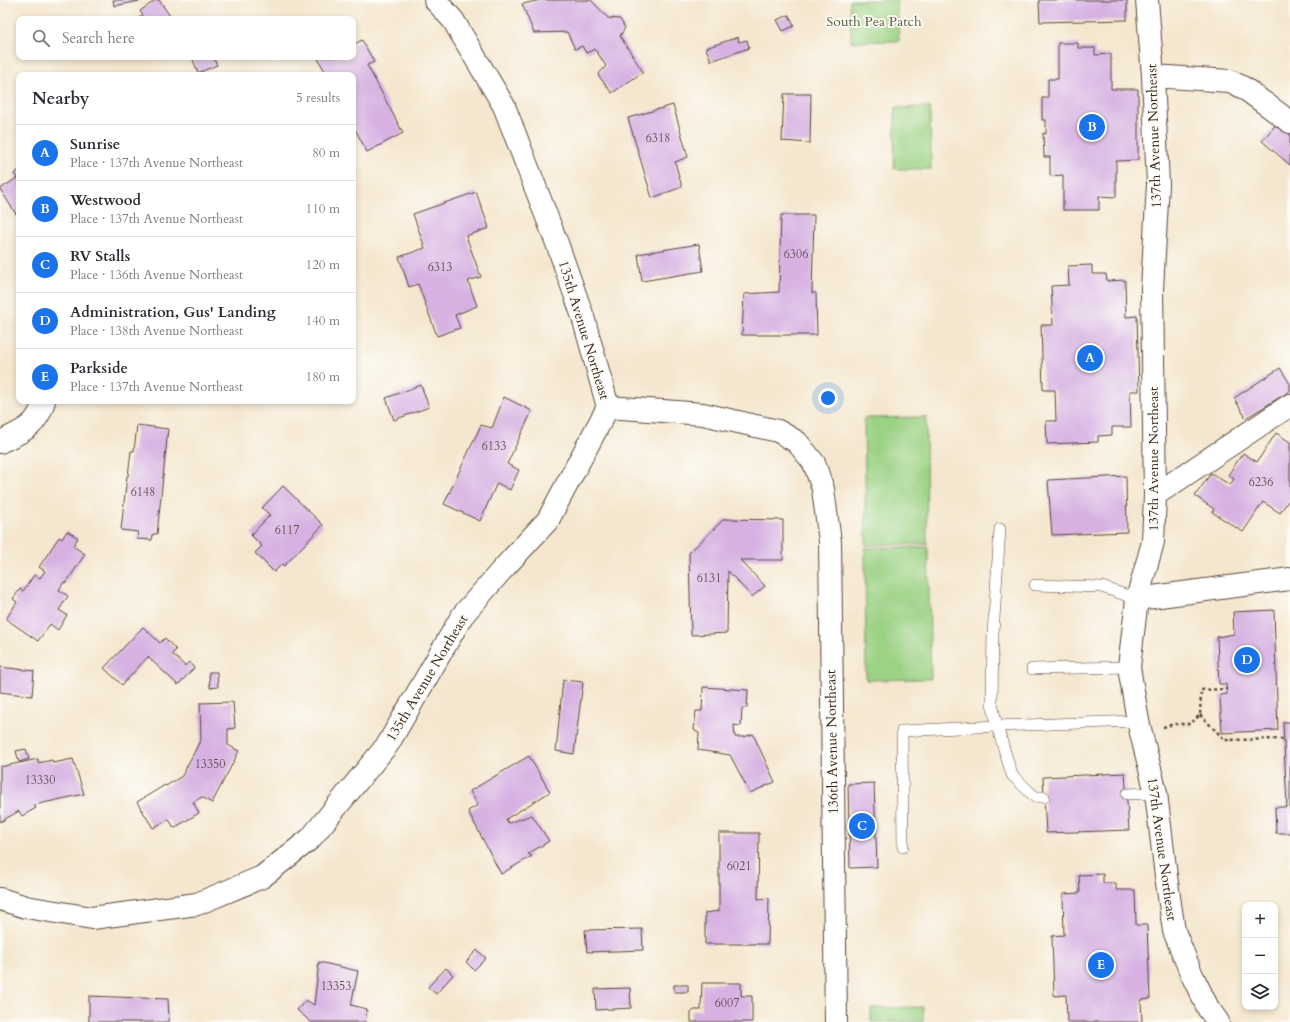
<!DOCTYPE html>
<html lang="en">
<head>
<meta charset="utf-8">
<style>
  body { margin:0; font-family:Cardo,serif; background:#f7f7f7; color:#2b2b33 }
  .controls { position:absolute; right:12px; bottom:12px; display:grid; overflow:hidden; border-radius:8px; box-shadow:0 2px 6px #0003 }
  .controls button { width:36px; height:36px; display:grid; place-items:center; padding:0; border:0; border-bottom:1px solid #e1e1e2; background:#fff; color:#2b2b33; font:20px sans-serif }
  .you { position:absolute; left:828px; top:398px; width:14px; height:14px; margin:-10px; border:3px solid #fff; border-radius:50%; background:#1a73e8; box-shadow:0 0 0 6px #1a73e833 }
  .badge { display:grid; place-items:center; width:26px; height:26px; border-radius:50%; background:#1a73e8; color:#fff; font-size:13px; font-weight:700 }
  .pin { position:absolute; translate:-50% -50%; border:2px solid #fff; box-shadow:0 1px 4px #0006 }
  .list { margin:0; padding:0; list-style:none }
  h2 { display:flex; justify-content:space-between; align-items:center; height:52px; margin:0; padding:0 16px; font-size:17px }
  h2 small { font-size:13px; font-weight:400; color:#7c7c81 }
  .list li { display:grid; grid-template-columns:26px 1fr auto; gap:12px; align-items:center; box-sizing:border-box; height:56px; padding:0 16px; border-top:1px solid #e1e1e2 }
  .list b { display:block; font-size:15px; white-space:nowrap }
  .list p { margin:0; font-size:13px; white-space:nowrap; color:#7c7c81 }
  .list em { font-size:13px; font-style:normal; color:#7c7c81 }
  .icon { flex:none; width:22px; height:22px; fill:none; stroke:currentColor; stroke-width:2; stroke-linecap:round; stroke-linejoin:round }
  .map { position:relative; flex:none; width:1290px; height:1022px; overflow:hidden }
  .search { position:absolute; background:#fff; box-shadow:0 2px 6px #0003; left:16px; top:16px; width:340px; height:44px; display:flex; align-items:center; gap:10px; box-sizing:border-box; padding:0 14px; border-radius:8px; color:#7c7c81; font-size:15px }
  .panel { position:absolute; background:#fff; box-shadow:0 2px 6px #0003; left:16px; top:72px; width:340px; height:332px; border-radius:8px }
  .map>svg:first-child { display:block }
  .green { fill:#9cd284; stroke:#6c7e51 }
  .building { fill:#d6b1e2 }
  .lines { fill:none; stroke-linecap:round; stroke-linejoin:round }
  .service-casing { stroke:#574639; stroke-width:12 }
  .minor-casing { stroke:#574639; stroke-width:24 }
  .path { stroke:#574639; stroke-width:2.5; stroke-dasharray:3 3; stroke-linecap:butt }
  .service { stroke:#fff; stroke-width:11 }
  .minor { stroke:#fff; stroke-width:22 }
  .labels { text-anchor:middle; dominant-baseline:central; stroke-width:3.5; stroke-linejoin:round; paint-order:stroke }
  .number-label { font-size:12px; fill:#624c4f }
  .park-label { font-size:14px; fill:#585c3d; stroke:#fdfcf7 }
  .street-label { font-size:14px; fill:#3b2a1e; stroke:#fdfcf7 }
</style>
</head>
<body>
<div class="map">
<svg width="1290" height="1022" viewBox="0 0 1290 1022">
  <rect width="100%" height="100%" fill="#fdfcf7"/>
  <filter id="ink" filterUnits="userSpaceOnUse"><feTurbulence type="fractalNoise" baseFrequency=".025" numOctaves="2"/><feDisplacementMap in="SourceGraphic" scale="8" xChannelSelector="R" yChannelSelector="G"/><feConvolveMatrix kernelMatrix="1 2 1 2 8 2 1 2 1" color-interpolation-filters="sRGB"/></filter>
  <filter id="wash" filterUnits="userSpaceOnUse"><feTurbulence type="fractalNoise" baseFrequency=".012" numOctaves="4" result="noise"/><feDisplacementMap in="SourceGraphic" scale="16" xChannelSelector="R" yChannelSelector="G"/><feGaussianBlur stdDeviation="0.9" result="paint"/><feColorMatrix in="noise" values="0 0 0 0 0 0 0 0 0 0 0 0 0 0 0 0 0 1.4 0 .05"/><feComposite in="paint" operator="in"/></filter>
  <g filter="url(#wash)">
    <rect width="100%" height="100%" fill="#f5e7cf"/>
    <path class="green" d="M850 0H897L899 41 851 42Z
      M930 107 931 169H894L895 108Z
      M926 417 927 544 866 545 864 418Z
      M928 547 931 679 866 680 865 548Z
      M923 1007V1022H871V1008Z"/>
    <g id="blocks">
      <path class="building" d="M113 0H139V1L114 6Z
        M156 0H159L172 19H137L143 15 140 11Z
        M541 0H591L608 18 620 19 625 28 620 36 643 72 612 93 598 75 606 66 595 49 586 53 582 46 575 49 567 32 534 33 522 4Z
        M1039 0H1127V20L1040 22Z
        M789 15 794 26 783 31 777 20Z
        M738 37 739 42 747 40 749 48 711 61 706 48Z
        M362 40 374 62 367 65 403 133 367 152 353 125V75H327L317 57H353V45Z
        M1058 43H1078V48H1095V55L1111 54V89H1138V160L1116 161V197L1099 196V210H1063V175L1050 176V157H1044L1043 133 1046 134V120H1042V98H1048V79H1058Z
        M192 57H213L217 65 198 73Z
        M784 94H811L810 143 782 141Z
        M673 105 688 157 675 162 682 187 652 198 628 118Z
        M1279 121 1290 131V165L1262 141Z
        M19 170V212L16 214 0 189 17 178 14 174Z
        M476 192 489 228 466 236 481 277 468 281 477 306 455 315 460 328 437 336 418 284 409 287 399 257 425 248 413 214Z
        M781 215H814L812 293H816L817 335H742L744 294 779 292Z
        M699 244 703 271 642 281 638 254Z
        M1092 265V274H1106L1107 281 1125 280 1126 317 1137 316 1139 391H1130L1131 427H1112V435L1098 436V442L1047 444 1046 421H1056L1055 390H1043L1041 325H1053L1051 286 1069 285 1068 266Z
        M1280 368 1290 384V391L1246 418 1234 398Z
        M421 385 429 407 394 420 386 398Z
        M504 397 532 411 507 464 519 470 510 490 497 483 480 521 444 504 481 425 492 428Z
        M137 425 168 429 157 534H153L152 540 137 539 138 532 121 530 127 476H128L131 451H134Z
        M1276 433 1290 442V498L1280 513 1263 502 1243 532 1212 512 1214 509 1195 496 1211 473 1230 485 1234 479 1228 475 1243 453 1257 462Z
        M1126 476 1127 532 1052 535 1048 480Z
        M283 486 323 525 284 566 282 564 274 572 255 553 262 546 251 535 270 515 262 508Z
        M724 519 783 520V560H740L765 586 752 597 728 571 727 633 691 635 689 553Z
        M67 531 78 538 73 546 85 554 66 583 64 582 59 590 68 596 59 610 67 615 58 630 50 624 38 641 6 619 17 602 13 599 20 589 23 591 34 575 40 578 45 571 39 567 59 537 62 539Z
        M1274 610 1278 730 1222 733 1220 695 1227 694 1226 684H1219L1217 637 1234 634 1233 612Z
        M143 627 160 643 165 638 176 650 172 654 185 666 189 662 194 668 178 685 148 657 122 685 104 668Z
        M0 667 34 671 32 696 0 692Z
        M209 672H217L218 687 210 688Z
        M563 680 583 682 574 754 556 751Z
        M703 687 748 690 747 708H742L741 726 734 725 735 737H744L753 734 775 782 750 793 730 755 698 750 699 733 694 730 696 711H702Z
        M233 702 235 728 228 729V745L239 751 212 803 202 797 193 802 199 813 174 828 169 819 153 828 137 802 165 785 166 786 182 776 201 739 200 703Z
        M1283 722H1290V833H1276L1275 807H1287Z
        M26 749 29 759 19 762 16 751Z
        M529 756 550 792 506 819 508 823 532 815 549 841 528 854 532 856 501 874 468 811 478 805 470 791Z
        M38 759V763L52 760 53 763 73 759 84 794 34 805 36 808 22 816 19 811 0 822V767Z
        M1125 773 1129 830 1046 833 1043 777Z
        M874 783 877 867 850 868 848 784Z
        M719 833H759L758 899 769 898 768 944H705V913L719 911Z
        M1103 874V883H1116V890H1135L1136 925H1147L1150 999 1141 1000 1142 1022H1067L1066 995 1054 996 1052 936 1064 935 1063 894 1080 893 1079 875Z
        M642 929 643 950 587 952 585 930Z
        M477 950 486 958 474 970 466 962Z
        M319 962 358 971 351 1005 367 1009 365 1022H311L297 1010 306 1000 314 1005Z
        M446 968 453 975 436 994 428 987Z
        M702 983H741V996H752V1022H691V1013L694 1010H701Z
        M674 985H688V992H674Z
        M630 988 631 1008 596 1010 595 989Z
        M89 996 168 999 169 1022H89Z"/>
    </g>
  </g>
  <g filter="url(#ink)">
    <use href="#blocks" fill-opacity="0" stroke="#574639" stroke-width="1"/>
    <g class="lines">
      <g class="service-casing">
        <path id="service" d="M1000 529 993 633 992 703 997 726 1012 775 1035 797H1044
          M1035 585 1102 587 1137 599
          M1032 669 1129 667
          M1127 794 1156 793
          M903 847 902 731 997 726 1138 721"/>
      </g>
      <g class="minor-casing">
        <path id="minor" d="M1147 0 1153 76 1158 184 1152 289 1155 495 1153 542 1137 599 1129 667 1138 721 1156 793 1166 876 1174 931 1192 975 1208 1008 1218 1022
          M1153 76 1230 81 1244 88 1290 122
          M608 407 703 414 778 431 797 442 814 463 823 489 830 542 836 1022
          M0 442C23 431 37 427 44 401
          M1155 495 1290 405
          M1137 599 1290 579
          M0 899 26 907 92 918 197 904 262 877 310 839 388 744 462 616 501 571 548 520 608 407 583 317 558 246 504 106 453 20 435 0"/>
      </g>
      <path class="path" d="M1200 715 1225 740 1284 739
        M1163 727 1175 724H1190L1200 715 1201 690 1226 689"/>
      <use href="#service" class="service"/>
      <use href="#minor" class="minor"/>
    </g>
  </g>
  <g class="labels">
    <g class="number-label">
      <text x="658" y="138">6318</text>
      <text x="796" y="254">6306</text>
      <text x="440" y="267">6313</text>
      <text x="494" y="446">6133</text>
      <text x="1261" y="482">6236</text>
      <text x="143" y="492">6148</text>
      <text x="287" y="530">6117</text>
      <text x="709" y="578">6131</text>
      <text x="210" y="764">13350</text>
      <text x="40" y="780">13330</text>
      <text x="739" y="866">6021</text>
      <text x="336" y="986">13353</text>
      <text x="727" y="1003">6007</text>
    </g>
    <g class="park-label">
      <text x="874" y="21">South Pea Patch</text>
    </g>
    <g class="street-label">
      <text transform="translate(1154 136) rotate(-92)">137th Avenue Northeast</text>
      <text transform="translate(584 330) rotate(73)">135th Avenue Northeast</text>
      <text transform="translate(1153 459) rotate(-90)">137th Avenue Northeast</text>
      <text transform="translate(427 678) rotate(-59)">135th Avenue Northeast</text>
      <text transform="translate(832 742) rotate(-91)">136th Avenue Northeast</text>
      <text transform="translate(1162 849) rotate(82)">137th Avenue Northeast</text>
    </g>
  </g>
</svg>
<div class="controls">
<button>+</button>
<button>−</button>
<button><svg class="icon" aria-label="layers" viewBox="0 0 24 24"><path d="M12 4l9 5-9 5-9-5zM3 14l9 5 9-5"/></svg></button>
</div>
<div class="you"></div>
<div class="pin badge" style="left:1090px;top:358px">A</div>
<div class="pin badge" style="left:1092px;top:127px">B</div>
<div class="pin badge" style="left:862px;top:826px">C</div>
<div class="pin badge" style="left:1247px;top:660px">D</div>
<div class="pin badge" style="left:1101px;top:965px">E</div>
<div class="search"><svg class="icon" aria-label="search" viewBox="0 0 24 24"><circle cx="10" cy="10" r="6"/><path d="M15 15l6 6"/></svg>Search here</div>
<section class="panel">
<h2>Nearby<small>5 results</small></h2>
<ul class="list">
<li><span class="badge">A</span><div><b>Sunrise</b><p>Place · 137th Avenue Northeast</p></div><em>80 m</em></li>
<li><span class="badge">B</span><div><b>Westwood</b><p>Place · 137th Avenue Northeast</p></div><em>110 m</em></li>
<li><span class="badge">C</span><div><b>RV Stalls</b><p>Place · 136th Avenue Northeast</p></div><em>120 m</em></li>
<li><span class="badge">D</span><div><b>Administration, Gus' Landing</b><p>Place · 138th Avenue Northeast</p></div><em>140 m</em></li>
<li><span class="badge">E</span><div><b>Parkside</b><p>Place · 137th Avenue Northeast</p></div><em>180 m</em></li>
</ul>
</section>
</div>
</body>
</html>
